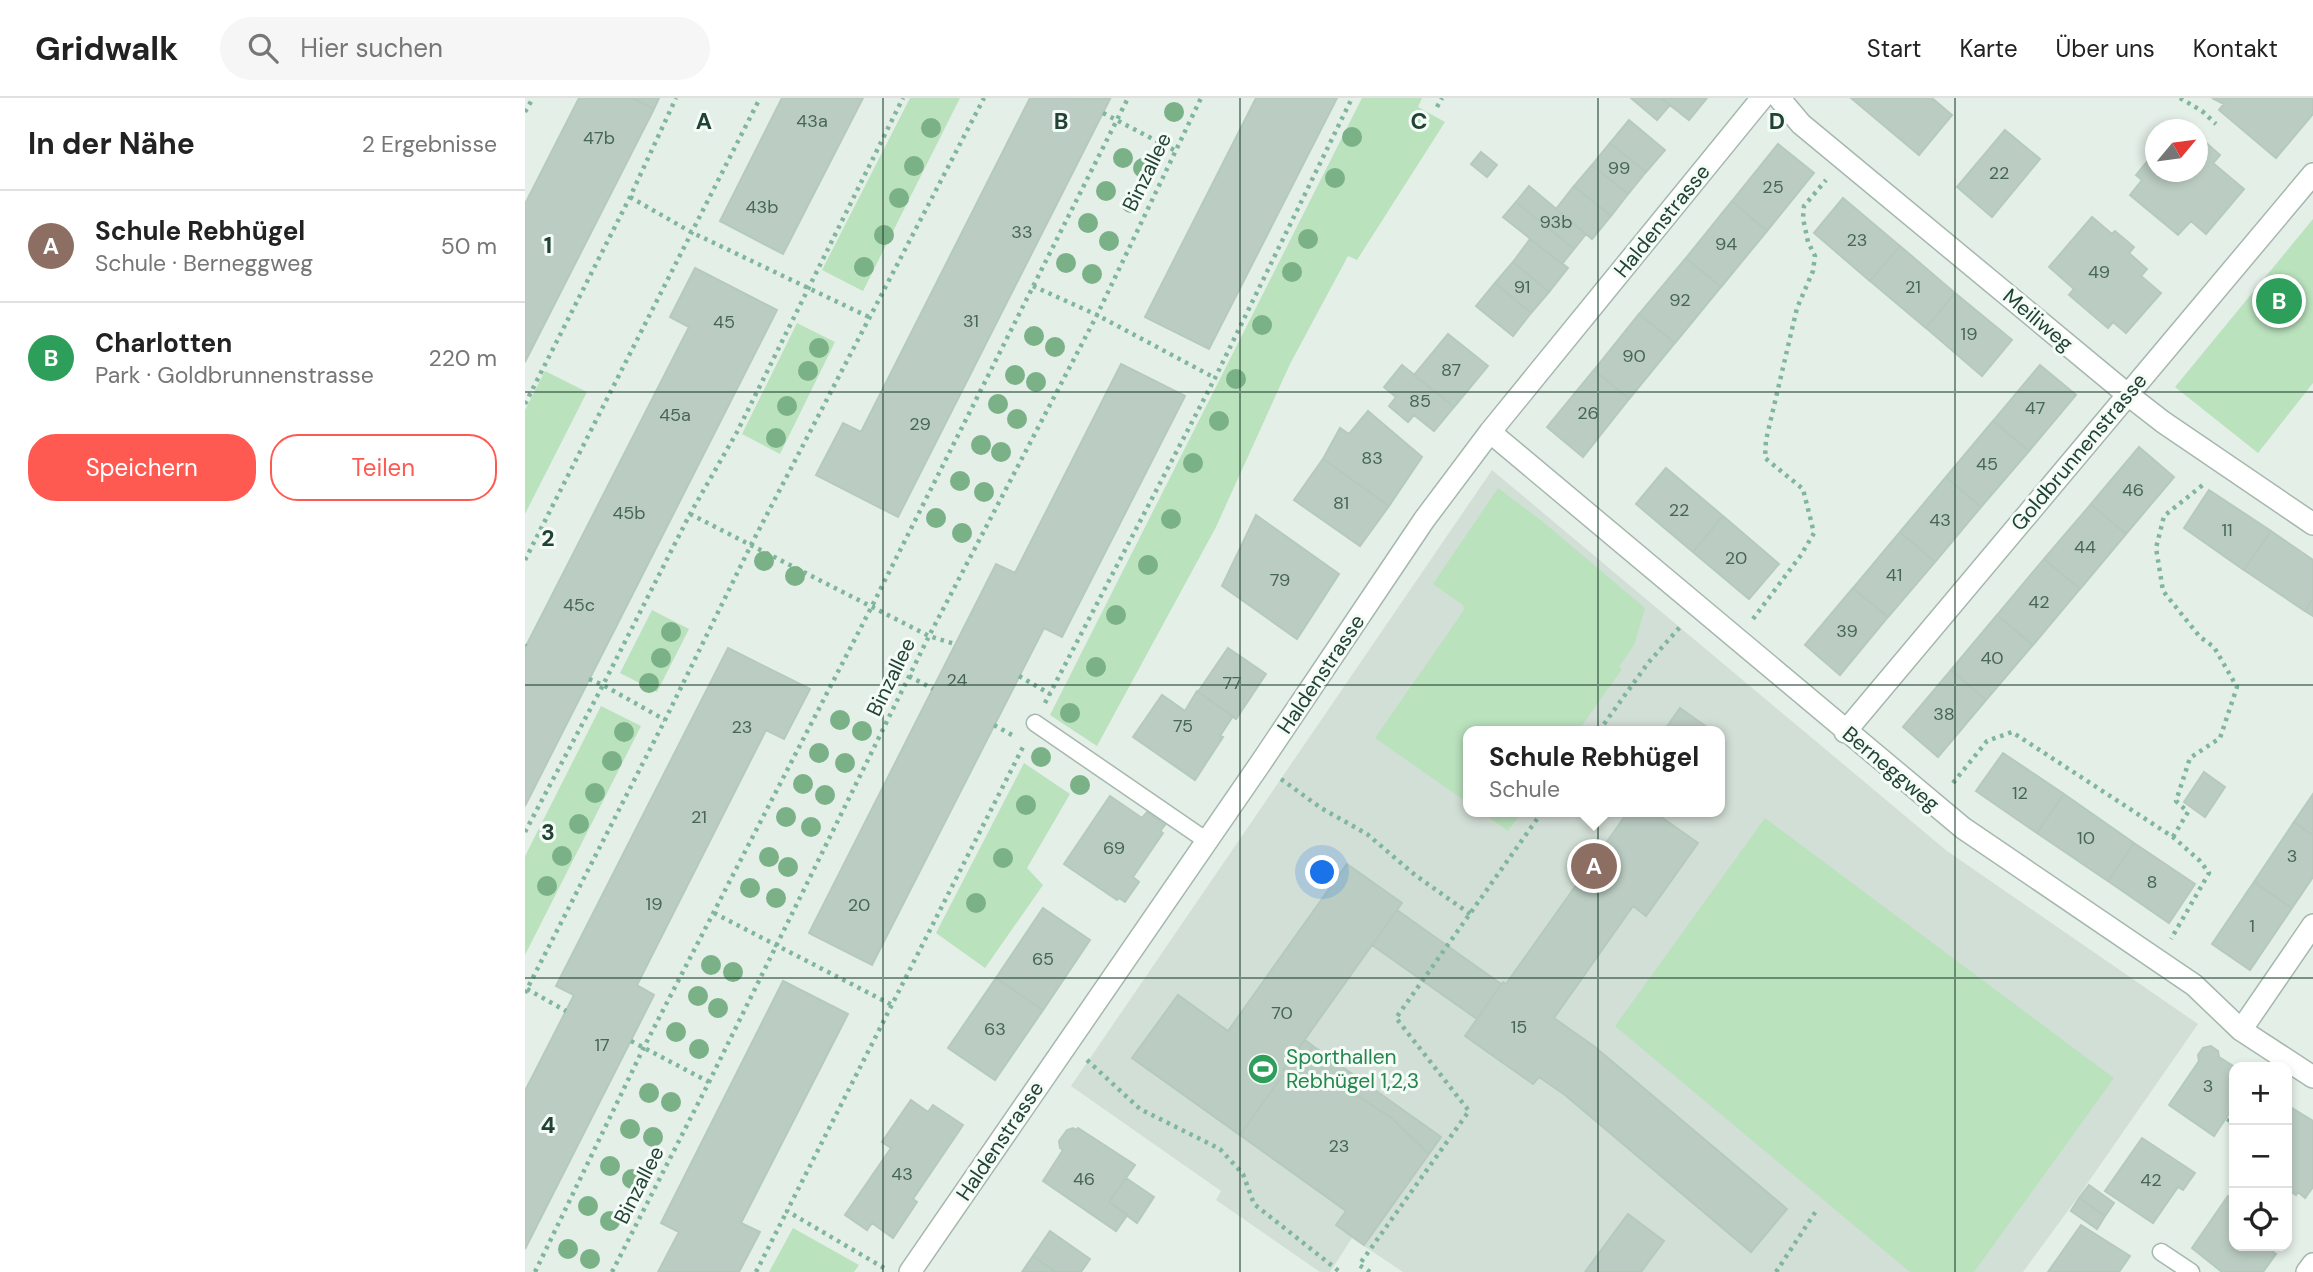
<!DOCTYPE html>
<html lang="de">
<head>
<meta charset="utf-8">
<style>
  body { margin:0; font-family:"DM Sans",sans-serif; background:#f6f6f6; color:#222 }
  .controls { position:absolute; right:21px; bottom:21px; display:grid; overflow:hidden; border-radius:14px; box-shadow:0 4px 10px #0003 }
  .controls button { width:63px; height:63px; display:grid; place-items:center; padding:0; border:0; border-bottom:2px solid #e0e0e0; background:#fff; color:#222; font:35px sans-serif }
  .compass { position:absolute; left:1620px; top:21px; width:63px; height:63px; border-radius:50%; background:#fff; box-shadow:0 4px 10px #0003; rotate:61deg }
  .you { position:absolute; left:798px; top:775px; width:24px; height:24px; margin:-18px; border:5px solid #fff; border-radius:50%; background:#1a73e8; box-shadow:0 0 0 10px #1a73e833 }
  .badge { display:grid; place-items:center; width:46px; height:46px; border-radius:50%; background:#ff5a52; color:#fff; font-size:23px; font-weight:700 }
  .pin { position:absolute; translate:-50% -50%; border:4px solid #fff; box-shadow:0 2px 7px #0006 }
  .popup { position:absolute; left:938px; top:628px; width:262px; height:91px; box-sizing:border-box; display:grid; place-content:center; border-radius:14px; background:#fff; filter:drop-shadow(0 2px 5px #0005); font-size:23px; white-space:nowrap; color:#767676 }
  .popup b { font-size:26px; color:#222 }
  .popup::after { content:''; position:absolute; left:50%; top:100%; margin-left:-14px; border:14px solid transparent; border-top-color:#fff }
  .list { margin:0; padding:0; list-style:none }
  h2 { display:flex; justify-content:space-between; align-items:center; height:91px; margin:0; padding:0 28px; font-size:30px }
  h2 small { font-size:23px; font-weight:400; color:#767676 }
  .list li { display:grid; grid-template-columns:46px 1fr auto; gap:21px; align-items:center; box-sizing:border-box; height:112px; padding:0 28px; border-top:2px solid #e0e0e0 }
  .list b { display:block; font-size:26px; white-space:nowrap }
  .list p { margin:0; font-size:23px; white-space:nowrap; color:#767676 }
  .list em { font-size:23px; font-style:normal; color:#767676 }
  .actions { display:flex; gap:14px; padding:21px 28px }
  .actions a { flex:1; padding:16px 0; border:2px solid #ff5a52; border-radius:28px; text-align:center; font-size:24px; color:#ff5a52 }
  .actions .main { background:#ff5a52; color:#fff }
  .icon { flex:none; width:38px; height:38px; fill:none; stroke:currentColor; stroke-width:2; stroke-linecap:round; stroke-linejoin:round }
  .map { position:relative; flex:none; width:1788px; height:1174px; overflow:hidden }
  header { display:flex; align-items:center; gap:42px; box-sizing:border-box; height:98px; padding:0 35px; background:#fff; border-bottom:2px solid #e0e0e0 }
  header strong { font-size:33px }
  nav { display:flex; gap:38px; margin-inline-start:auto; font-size:24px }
  .search { width:490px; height:63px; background:#f6f6f6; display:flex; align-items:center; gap:18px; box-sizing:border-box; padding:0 24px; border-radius:38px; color:#767676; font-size:26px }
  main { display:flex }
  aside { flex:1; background:#fff }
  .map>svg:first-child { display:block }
  .built { fill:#d2dfd6; fill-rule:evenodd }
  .green { fill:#bae2bd }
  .building { fill:#bbcdc3; stroke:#b5cabd; stroke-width:2 }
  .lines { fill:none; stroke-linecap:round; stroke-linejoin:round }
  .lane-casing { stroke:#a5b8ae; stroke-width:19 }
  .street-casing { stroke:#a5b8ae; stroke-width:24 }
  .path { stroke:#80b69b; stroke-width:4.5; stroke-dasharray:3.5 5; stroke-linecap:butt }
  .lane { stroke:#fff; stroke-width:16 }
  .street { stroke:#fff; stroke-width:21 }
  .tree { fill:#7bb187 }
  .grid { fill:none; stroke:#204333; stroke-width:2; stroke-opacity:0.55 }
  .labels { text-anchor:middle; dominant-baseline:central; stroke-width:6; stroke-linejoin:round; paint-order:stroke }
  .number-label { font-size:18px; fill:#476657 }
  .street-label { font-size:21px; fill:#204333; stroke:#f5fbf7 }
  .leisure-label { font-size:21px; fill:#27864d; stroke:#f5fbf7; text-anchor:start }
  .grid-label { font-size:23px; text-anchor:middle; font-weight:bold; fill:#204333; stroke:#f5fbf7; stroke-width:6; stroke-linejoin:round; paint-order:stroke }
</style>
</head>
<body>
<header>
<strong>Gridwalk</strong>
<div class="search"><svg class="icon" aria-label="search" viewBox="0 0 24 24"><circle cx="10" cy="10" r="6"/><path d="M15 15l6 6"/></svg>Hier suchen</div>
<nav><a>Start</a><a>Karte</a><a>Über uns</a><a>Kontakt</a></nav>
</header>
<main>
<aside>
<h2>In der Nähe<small>2 Ergebnisse</small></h2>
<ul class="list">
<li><span class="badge" style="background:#8d6e63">A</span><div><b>Schule Rebhügel</b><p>Schule · Berneggweg</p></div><em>50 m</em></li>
<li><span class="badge" style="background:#2e9e5b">B</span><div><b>Charlotten</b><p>Park · Goldbrunnenstrasse</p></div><em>220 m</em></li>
</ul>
<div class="actions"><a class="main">Speichern</a><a>Teilen</a></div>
</aside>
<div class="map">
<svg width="1788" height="1174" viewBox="0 0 1788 1174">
  <rect width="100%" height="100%" fill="#e4efe8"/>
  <path class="built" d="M967 372 1422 753 1673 926 1553 1099 1498 1174H878L827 1140 805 1174H795L691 1102 696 1093 546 988ZM943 633H1195V714H943Z"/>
  <path class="green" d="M385 0H435L338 193 297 172Z
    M837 0H897L893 9 920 24 832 162 823 158 765 266 691 429 572 648 525 617Z
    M1788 121V285L1733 355 1650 289Z
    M272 225 310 244 255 356 217 336Z
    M20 273 62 294 0 416V312Z
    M973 390 1017 423 1120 510 1109 547 1094 569 1097 571 1053 633H943V705L850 640 939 512 938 507 908 486Z
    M127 512 164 531 132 594 95 575Z
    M76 608 116 628 0 857V758Z
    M499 665 545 696 502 770 518 787 460 870 411 835Z
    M956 714H997L983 733Z
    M1240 720 1589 980 1449 1174H1385L1090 928Z
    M268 1130 334 1167 329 1174H244Z"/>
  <path class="building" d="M54 0H107L129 11 0 264V106Z
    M107 0H134L129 11Z
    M257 0H338L258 156 195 123Z
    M505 0 585 1 373 419 291 377 318 325 336 334Z
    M731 0H812L684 251 620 219Z
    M1106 0H1136L1145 7 1132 22Z
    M1136 0H1182L1164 22Z
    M1326 0H1407L1427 17 1394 57Z
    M1687 0H1788V16L1751 60 1694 12 1699 6Z
    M1104 22 1140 52 1121 74 1085 45Z
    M1480 32 1515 61 1467 119 1432 89Z
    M1678 42 1695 57 1688 65 1719 91 1681 136 1666 123 1653 137 1605 97 1617 82 1611 77 1625 60 1630 65V74H1672V48Z
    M1085 45 1121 74 1103 96 1067 67Z
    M1253 46 1289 75 1242 133 1207 103Z
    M956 54 972 67 962 79 946 66Z
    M1067 67 1103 96 1086 118 1049 88Z
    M1004 88 1061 136 1049 151 991 104Z
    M1049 88 1086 118 1067 141 1031 111Z
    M1318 100 1375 148 1345 183 1289 135Z
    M1207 103 1242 133 1196 189 1161 160Z
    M991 104 1049 151 1037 166 978 119Z
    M1567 119 1587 136 1590 133 1609 149 1604 155 1622 171 1616 178 1636 195 1601 235 1588 224 1583 230 1544 197 1549 191 1524 169Z
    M1005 141 1043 170 1024 194 988 164Z
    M1375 148 1430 195 1401 230 1345 183Z
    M1161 160 1196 189 1150 245 1114 216Z
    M988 164 1024 194 1006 215 970 185Z
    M170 170 252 212 0 708V550L164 229 145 219Z
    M970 185 1006 215 988 238 951 208Z
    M1430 195 1487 242 1457 278 1401 230Z
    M1114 216 1150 245 1104 301 1069 272Z
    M923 236 963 268 929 309 889 277Z
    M596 266 660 298 537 539 519 530 347 867 284 835 471 466 490 475Z
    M877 267 929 309 909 333 889 317 883 324 864 308 871 299 859 289Z
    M1515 267 1551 297 1504 353 1468 323Z
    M1069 272 1104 301 1058 359 1022 329Z
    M843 313 897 359 864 408 798 361 815 330 824 336Z
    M1468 323 1504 353 1456 409 1421 379Z
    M1614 349 1649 379 1601 436 1566 406Z
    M798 361 864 408 835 448 769 402Z
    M1141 370 1198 418 1168 454 1111 406Z
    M1421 379 1456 409 1410 464 1375 434Z
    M1684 392 1746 433 1719 472 1659 430Z
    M1566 406 1601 436 1555 491 1519 461Z
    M731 417 814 476 772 541 697 488Z
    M1198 418 1254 466 1224 501 1168 454Z
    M1746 433 1788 462V500L1780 513 1719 472Z
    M1375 434 1410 464 1363 519 1328 490Z
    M1519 461 1555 491 1508 547 1472 517Z
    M1328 490 1363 519 1315 577 1280 547Z
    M1788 500V518L1780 513Z
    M1472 517 1508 547 1461 602 1426 572Z
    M203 550 285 591 259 641 241 632 112 887 129 897 0 1151V993L49 897 31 888Z
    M703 550 741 576 711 621 673 594Z
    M1426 572 1461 602 1413 659 1378 629Z
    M672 593 708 618 695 638 698 639 670 682 608 639 637 597 660 613Z
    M1155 610 1183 630 1180 633H1139Z
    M1478 655 1539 696 1512 735 1451 693Z
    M1679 674 1700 689 1680 719 1659 704Z
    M1539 696 1609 745 1583 783 1512 735Z
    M1788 696V737L1769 724Z
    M585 698 617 720 622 714 640 727 635 733 638 735 608 779 614 784 600 804 594 800 592 802 539 766Z
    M1103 714H1129L1173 745 1121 818 1108 808 1029 920 1070 949 1262 1111 1226 1154 1040 997 1014 979 1008 986 940 938 978 884 981 886Z
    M1769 724 1788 737V779L1767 810 1729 784Z
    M1609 745 1670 786 1644 825 1583 783Z
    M822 766 877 805 758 972 760 974 715 1037 607 960 653 897 703 933Z
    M1729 784 1767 810 1725 872 1687 846Z
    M518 810 565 842 518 912 471 880Z
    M872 812 976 886 952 921 847 847Z
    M471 880 518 912 470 982 423 950Z
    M258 883 323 916 216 1125 235 1134 214 1174H133L154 1134 136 1125Z
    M780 942 788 948 782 957 821 991 864 1018 904 1056 839 1147 811 1127 821 1113 715 1037 760 974 758 972Z
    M788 948 916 1039 904 1056 864 1018 821 991 782 957Z
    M1686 948 1693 953 1694 959 1710 969 1709 1008 1689 1038 1644 1007 1674 963 1673 957 1678 950Z
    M386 1002 403 1014 408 1007 438 1027 388 1101 392 1104 368 1140 347 1125 342 1132 320 1117 366 1050 357 1044Z
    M1762 1007 1788 1023V1089L1780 1100 1773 1094 1771 1097 1762 1091Z
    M548 1030 551 1032 553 1030 610 1067 584 1104 603 1116 591 1133 518 1083 538 1052 535 1050 534 1043 542 1032Z
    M1617 1040 1670 1075 1658 1092 1653 1089 1628 1125 1580 1093Z
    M601 1080 629 1099 612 1125 584 1104Z
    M1564 1087 1589 1105 1580 1118 1554 1100Z
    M1703 1098 1709 1102V1148H1752L1748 1154 1751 1156 1738 1174H1697L1667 1150Z
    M1554 1100 1580 1118 1572 1131 1546 1113Z
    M1103 1116 1139 1143 1116 1174H1060Z
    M1556 1127 1605 1158 1594 1174H1523Z
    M525 1133 565 1161 556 1174H531L508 1158Z
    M508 1158 531 1174H497Z"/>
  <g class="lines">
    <g class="lane-casing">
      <path id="lane" d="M510 625 682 743
        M1636 1154 1666 1174"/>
    </g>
    <g class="street-casing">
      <path id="street" d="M1254 0 1276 26 1602 296 1638 324 1788 426
        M965 334 1438 730 1669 887 1716 932 1788 979
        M1320 634 1788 76
        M1716 932 1788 827
        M385 1174 735 666 899 422 965 334 1237 0
        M1782 1174 1788 1166"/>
    </g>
    <path class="path" d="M1655 0 1677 13 1691 26
      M912 9 917 0
      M0 14 8 0
      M578 15 649 52
      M105 99 166 134 346 220
      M508 188 572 217 690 280
      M0 306 105 99 151 0
      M165 416 404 538 430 546
      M0 462 235 0
      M1228 521 1276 457 1289 435 1278 391 1240 360 1241 342 1272 210 1288 173 1290 158 1283 144 1278 120 1279 108 1301 82
      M0 547 1 548
      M384 578 408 591
      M494 578 525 596
      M64 581 78 587 140 622
      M520 605 690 280 827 0
      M469 627 487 637
      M1074 633 1123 565 1155 529
      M756 681 796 710 842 736 890 777 945 816
      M1428 685 1462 643 1487 634 1648 739 1675 763 1684 775 1646 841
      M0 734 78 587 165 416 212 334 378 0
      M1648 739 1663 714 1651 703 1665 660 1695 640 1712 589 1689 549 1675 539 1638 493 1631 450 1639 418 1679 386
      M189 815 367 907
      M2 891 41 913
      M0 895 140 622 226 447 459 0
      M106 943 184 984
      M562 962 615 1011 695 1051 718 1076 729 1106 815 1174
      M1703 1024 1709 1014
      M359 1170 262 1113 499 647
      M10 1174 119 949 347 508 603 0
      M87 1174 184 984 404 538 572 217 676 0
      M231 1174 262 1113
      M845 1174 834 1167 944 1013 871 920 1017 714
      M1251 1174 1291 1113"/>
    <use href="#lane" class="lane"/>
    <use href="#street" class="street"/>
  </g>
  <g class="tree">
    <circle cx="649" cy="14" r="10"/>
    <circle cx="406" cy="30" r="10"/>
    <circle cx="827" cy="39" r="10"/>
    <circle cx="598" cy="60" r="10"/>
    <circle cx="389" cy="68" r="10"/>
    <circle cx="618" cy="70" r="10"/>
    <circle cx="810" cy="80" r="10"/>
    <circle cx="581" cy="93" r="10"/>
    <circle cx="374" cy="100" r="10"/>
    <circle cx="606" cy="105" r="10"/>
    <circle cx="563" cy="125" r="10"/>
    <circle cx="359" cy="137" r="10"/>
    <circle cx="783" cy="141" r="10"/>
    <circle cx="584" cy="143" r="10"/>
    <circle cx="541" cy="165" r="10"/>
    <circle cx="339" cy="169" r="10"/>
    <circle cx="767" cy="174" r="10"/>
    <circle cx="567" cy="176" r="10"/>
    <circle cx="737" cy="227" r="10"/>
    <circle cx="509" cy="238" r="10"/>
    <circle cx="530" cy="249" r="10"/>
    <circle cx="294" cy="250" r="10"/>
    <circle cx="283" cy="273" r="10"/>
    <circle cx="490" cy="277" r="10"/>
    <circle cx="711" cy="281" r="10"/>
    <circle cx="511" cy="284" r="10"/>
    <circle cx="473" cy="306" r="10"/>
    <circle cx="262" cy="308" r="10"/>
    <circle cx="492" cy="321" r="10"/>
    <circle cx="694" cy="323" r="10"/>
    <circle cx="251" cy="340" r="10"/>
    <circle cx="456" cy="347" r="10"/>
    <circle cx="476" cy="354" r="10"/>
    <circle cx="668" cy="365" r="10"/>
    <circle cx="435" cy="383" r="10"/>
    <circle cx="459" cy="394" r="10"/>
    <circle cx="411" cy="420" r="10"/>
    <circle cx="646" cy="421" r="10"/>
    <circle cx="437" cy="435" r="10"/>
    <circle cx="239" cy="463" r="10"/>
    <circle cx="623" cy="467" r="10"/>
    <circle cx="270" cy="478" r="10"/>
    <circle cx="591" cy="517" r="10"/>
    <circle cx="146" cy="534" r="10"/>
    <circle cx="136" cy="560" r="10"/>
    <circle cx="571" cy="569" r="10"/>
    <circle cx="124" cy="585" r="10"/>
    <circle cx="545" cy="615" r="10"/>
    <circle cx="315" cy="622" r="10"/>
    <circle cx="337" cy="633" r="10"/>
    <circle cx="99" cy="634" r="10"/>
    <circle cx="294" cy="655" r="10"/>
    <circle cx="516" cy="659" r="10"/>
    <circle cx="87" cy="663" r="10"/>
    <circle cx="320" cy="665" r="10"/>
    <circle cx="278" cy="686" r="10"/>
    <circle cx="555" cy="687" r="10"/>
    <circle cx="70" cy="695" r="10"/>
    <circle cx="300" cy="697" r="10"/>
    <circle cx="501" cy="707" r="10"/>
    <circle cx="261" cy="719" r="10"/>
    <circle cx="54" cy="726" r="10"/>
    <circle cx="286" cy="729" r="10"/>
    <circle cx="37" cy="758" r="10"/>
    <circle cx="244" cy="759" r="10"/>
    <circle cx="478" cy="760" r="10"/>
    <circle cx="263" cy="769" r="10"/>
    <circle cx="22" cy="788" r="10"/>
    <circle cx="225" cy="790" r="10"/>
    <circle cx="251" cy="800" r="10"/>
    <circle cx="451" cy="805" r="10"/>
    <circle cx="186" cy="867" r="10"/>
    <circle cx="208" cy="874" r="10"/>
    <circle cx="173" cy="898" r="10"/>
    <circle cx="193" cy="910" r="10"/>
    <circle cx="151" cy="934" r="10"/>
    <circle cx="174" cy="951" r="10"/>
    <circle cx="124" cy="995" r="10"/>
    <circle cx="146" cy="1004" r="10"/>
    <circle cx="105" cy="1031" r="10"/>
    <circle cx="128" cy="1039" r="10"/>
    <circle cx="85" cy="1068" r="10"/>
    <circle cx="107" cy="1081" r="10"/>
    <circle cx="63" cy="1108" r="10"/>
    <circle cx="85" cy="1123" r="10"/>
    <circle cx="43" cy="1151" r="10"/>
    <circle cx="65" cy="1161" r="10"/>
  </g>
  <path class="grid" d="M358 0V1174M715 0V1174M1073 0V1174M1430 0V1174M0 294H1788M0 587H1788M0 880H1788"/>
  <defs>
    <g id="stadium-disc" transform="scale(1.575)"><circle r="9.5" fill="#2e9e5b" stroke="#f5fbf7"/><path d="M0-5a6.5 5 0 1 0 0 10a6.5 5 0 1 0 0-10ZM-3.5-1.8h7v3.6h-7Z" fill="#fff"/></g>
  </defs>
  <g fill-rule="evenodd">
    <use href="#stadium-disc" x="738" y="971"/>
  </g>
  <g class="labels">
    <g class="number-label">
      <text x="287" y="23">43a</text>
      <text x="74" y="40">47b</text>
      <text x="1094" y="70">99</text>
      <text x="1474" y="75">22</text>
      <text x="1248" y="89">25</text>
      <text x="237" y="109">43b</text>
      <text x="1031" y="124">93b</text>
      <text x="497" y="134">33</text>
      <text x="1332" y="142">23</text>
      <text x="1201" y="146">94</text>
      <text x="1574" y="174">49</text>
      <text x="997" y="189">91</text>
      <text x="1388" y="189">21</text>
      <text x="1155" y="202">92</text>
      <text x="446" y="223">31</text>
      <text x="199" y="224">45</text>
      <text x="1444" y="236">19</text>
      <text x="1109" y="258">90</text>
      <text x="926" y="272">87</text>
      <text x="895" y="303">85</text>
      <text x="1510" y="310">47</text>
      <text x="1063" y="315">26</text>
      <text x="150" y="317">45a</text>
      <text x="395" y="326">29</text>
      <text x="847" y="360">83</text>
      <text x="1462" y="366">45</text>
      <text x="1608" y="392">46</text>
      <text x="816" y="405">81</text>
      <text x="1154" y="412">22</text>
      <text x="104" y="415">45b</text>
      <text x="1415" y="422">43</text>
      <text x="1702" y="432">11</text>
      <text x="1560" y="449">44</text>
      <text x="1211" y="460">20</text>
      <text x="1369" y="477">41</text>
      <text x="755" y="482">79</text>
      <text x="1514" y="504">42</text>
      <text x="54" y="507">45c</text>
      <text x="1322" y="533">39</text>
      <text x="1467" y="560">40</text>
      <text x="432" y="582">24</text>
      <text x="707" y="585">77</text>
      <text x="1419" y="616">38</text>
      <text x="658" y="628">75</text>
      <text x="217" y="629">23</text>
      <text x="1495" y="695">12</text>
      <text x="174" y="719">21</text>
      <text x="1561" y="740">10</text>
      <text x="589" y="750">69</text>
      <text x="1767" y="758">3</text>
      <text x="1627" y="784">8</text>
      <text x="129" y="806">19</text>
      <text x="334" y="807">20</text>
      <text x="1727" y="828">1</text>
      <text x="518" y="861">65</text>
      <text x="757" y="915">70</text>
      <text x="994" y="929">15</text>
      <text x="470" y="931">63</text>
      <text x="77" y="947">17</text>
      <text x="1683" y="988">3</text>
      <text x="814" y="1048">23</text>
      <text x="377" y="1076">43</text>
      <text x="559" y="1081">46</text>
      <text x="1626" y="1082">42</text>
    </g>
    <g class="street-label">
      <text transform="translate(622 74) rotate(-64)">Binzallee</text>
      <text transform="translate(1137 123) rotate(-51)">Haldenstrasse</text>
      <text transform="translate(1513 222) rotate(40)">Meiliweg</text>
      <text transform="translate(1554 354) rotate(-50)">Goldbrunnenstrasse</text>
      <text transform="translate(796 576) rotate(-56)">Haldenstrasse</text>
      <text transform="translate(366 579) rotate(-64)">Binzallee</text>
      <text transform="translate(1366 671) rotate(40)">Berneggweg</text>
      <text transform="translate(475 1043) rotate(-56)">Haldenstrasse</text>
      <text transform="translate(114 1087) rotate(-63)">Binzallee</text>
    </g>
    <g class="leisure-label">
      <text x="761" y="959">Sporthallen<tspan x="761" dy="24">Rebhügel 1,2,3</tspan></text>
    </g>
  </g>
  <g class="grid-label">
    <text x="179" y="31">A</text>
    <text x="536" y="31">B</text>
    <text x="894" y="31">C</text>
    <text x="1252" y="31">D</text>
    <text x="23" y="155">1</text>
    <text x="23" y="448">2</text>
    <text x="23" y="742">3</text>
    <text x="23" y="1035">4</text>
  </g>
</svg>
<div class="controls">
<button>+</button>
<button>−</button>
<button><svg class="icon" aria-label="locate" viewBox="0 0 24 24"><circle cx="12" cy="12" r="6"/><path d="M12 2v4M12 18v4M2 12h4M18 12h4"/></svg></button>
</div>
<svg class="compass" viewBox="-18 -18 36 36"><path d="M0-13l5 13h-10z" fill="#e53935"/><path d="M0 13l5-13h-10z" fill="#767676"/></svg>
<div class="you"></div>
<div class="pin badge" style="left:1069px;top:768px;background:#8d6e63">A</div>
<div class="popup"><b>Schule Rebhügel</b>Schule</div>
<div class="pin badge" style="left:1754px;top:203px;background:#2e9e5b">B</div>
</div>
</main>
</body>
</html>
